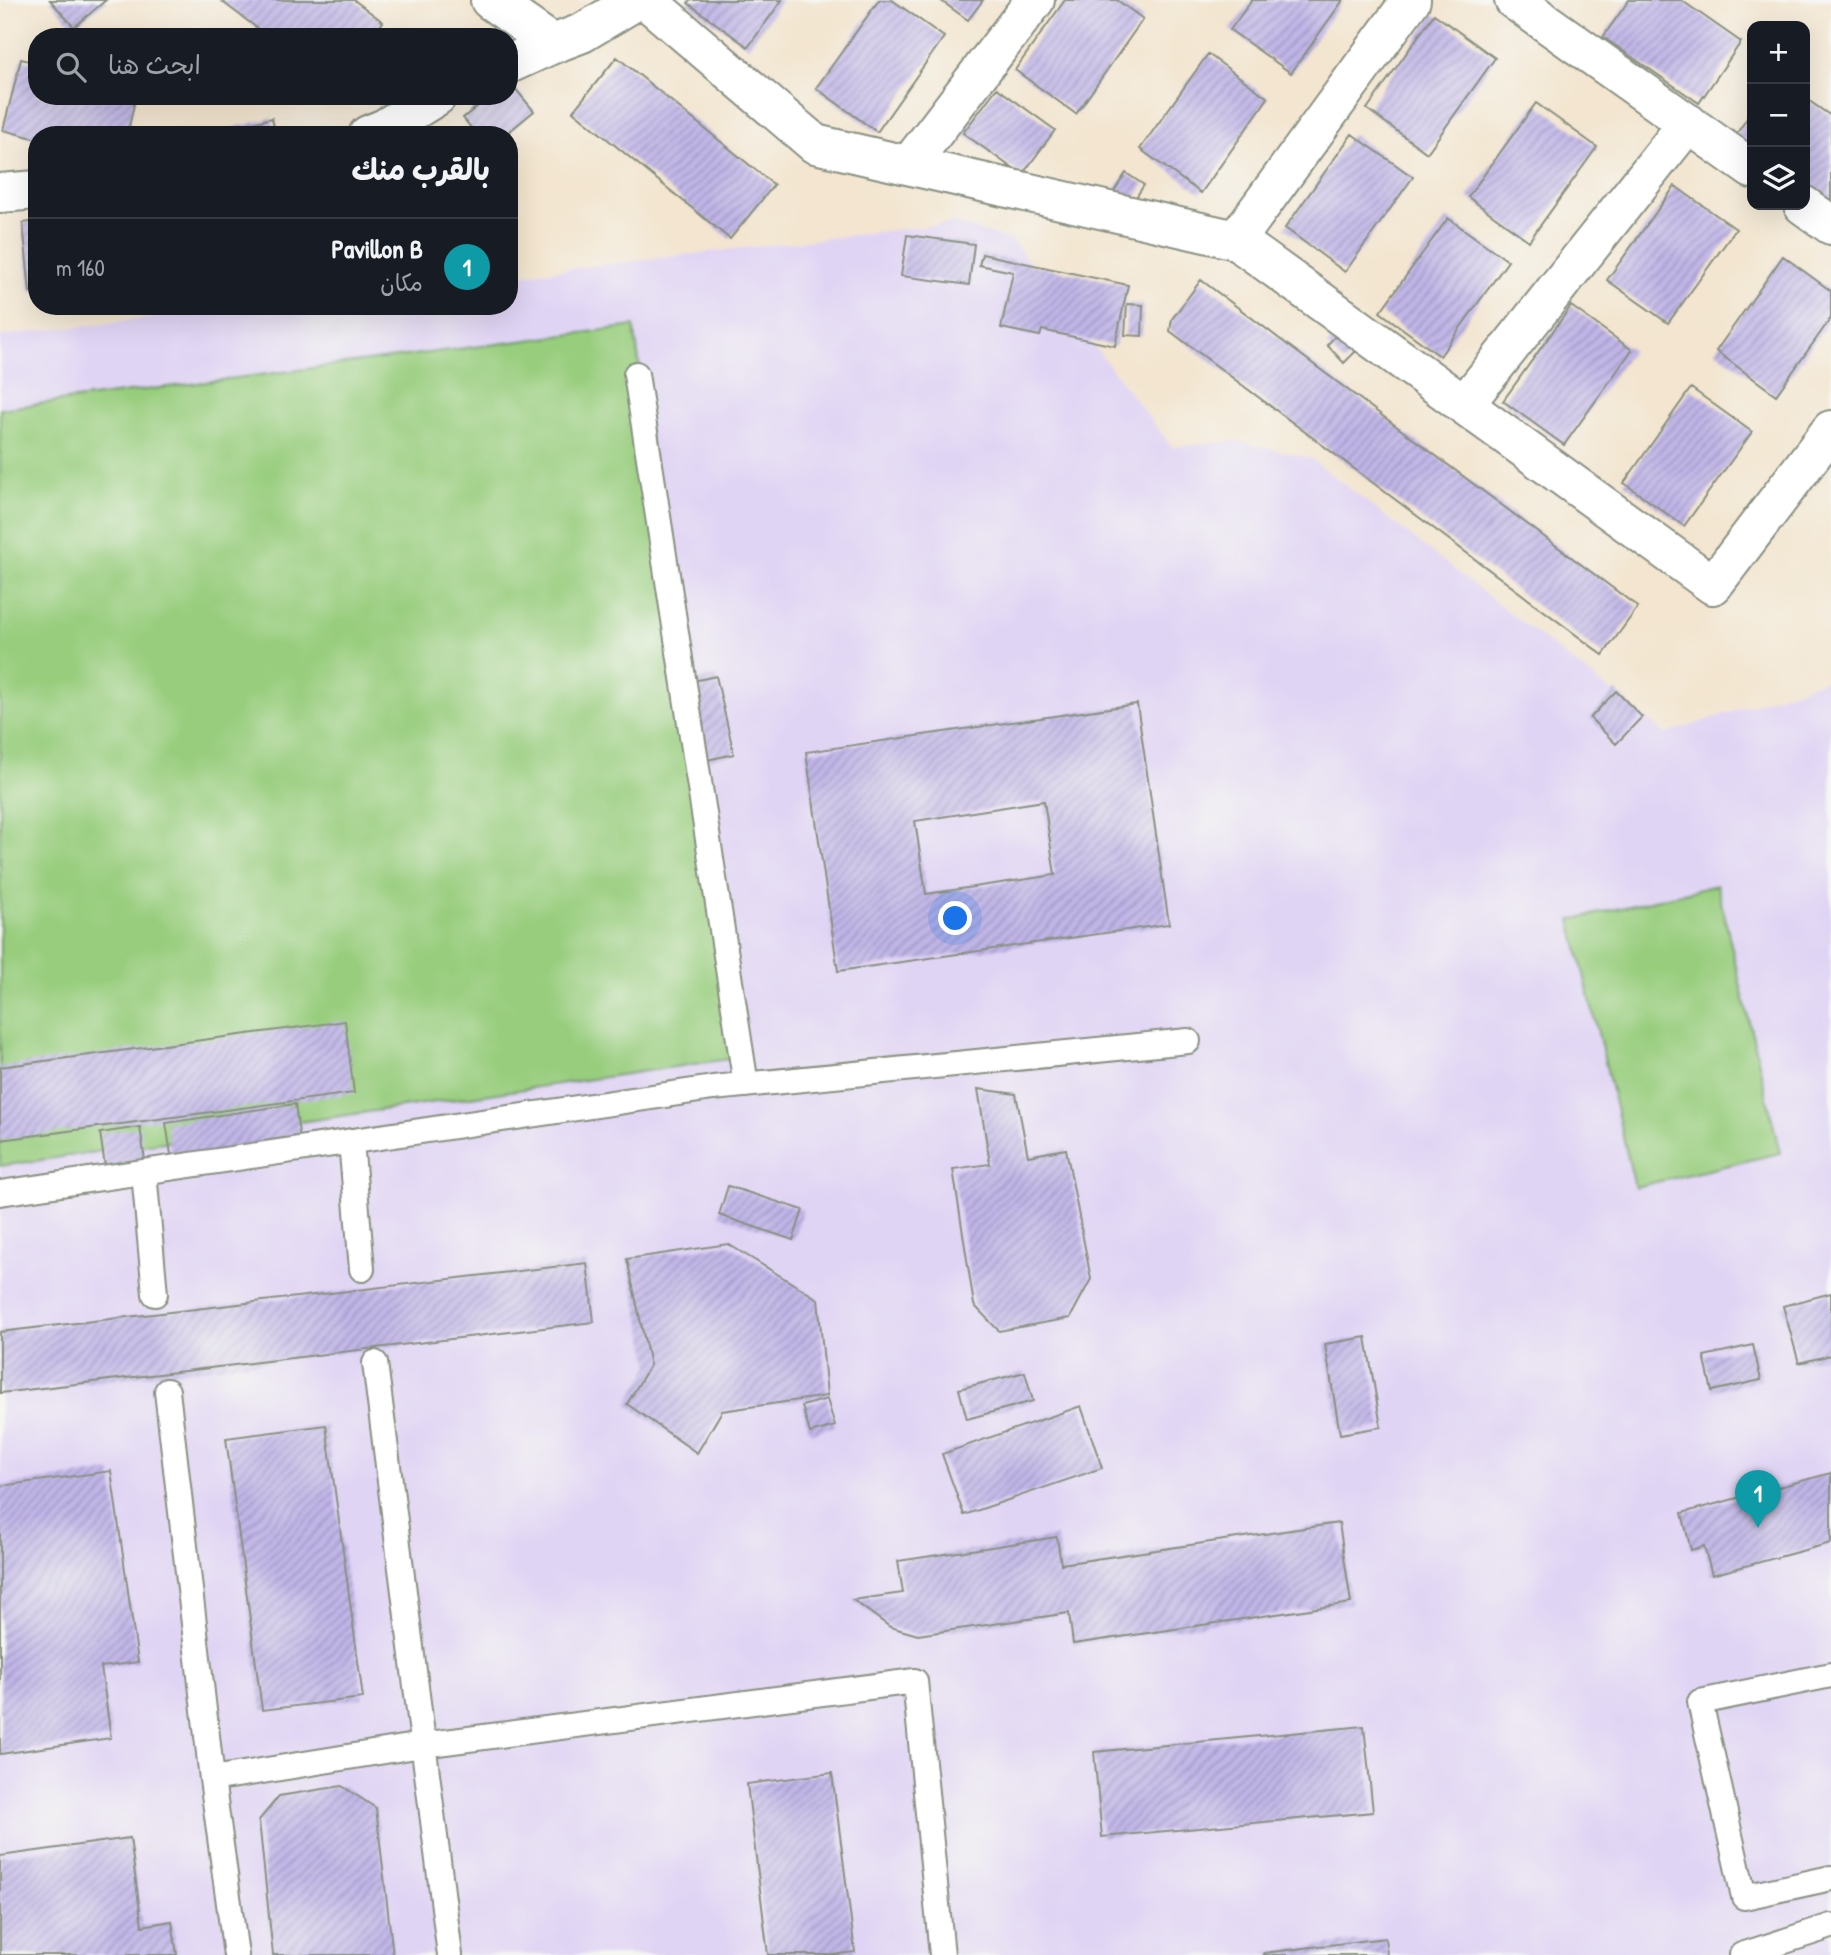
<!DOCTYPE html>
<html lang="ar">
<head>
<meta charset="utf-8">
<style>
  body { margin:0; font-family:"Patrick Hand","Playpen Sans Arabic",sans-serif; background:#20242c; color:#f1f3f6; direction:rtl }
  .controls { position:absolute; right:21px; top:21px; display:grid; overflow:hidden; border-radius:14px; box-shadow:0 7px 28px #0002 }
  .controls button { width:63px; height:63px; display:grid; place-items:center; padding:0; border:0; border-bottom:2px solid #363941; background:#171b24; color:#f1f3f6; font:35px sans-serif }
  .you { position:absolute; left:956px; top:919px; width:24px; height:24px; margin:-18px; border:5px solid #fff; border-radius:50%; background:#1a73e8; box-shadow:0 0 0 10px #1a73e833 }
  .badge { display:grid; place-items:center; width:46px; height:46px; border-radius:50%; background:#0f766e; color:#fff; font-size:23px; font-weight:700 }
  .pin { position:absolute; translate:-50% -58px; filter:drop-shadow(0 2px 4px #0008) }
  .pin::after { content:''; position:absolute; top:37px; width:24px; height:21px; background:inherit; clip-path:polygon(0 0,100% 0,50% 100%) }
  .list { margin:0; padding:0; list-style:none }
  h2 { display:flex; justify-content:space-between; align-items:center; height:91px; margin:0; padding:0 28px; font-size:30px }
  h2 small { font-size:23px; font-weight:400; color:#9ea1a6 }
  .list li { display:grid; grid-template-columns:46px 1fr auto; gap:21px; align-items:center; box-sizing:border-box; height:98px; padding:0 28px; border-top:2px solid #363941 }
  .list b { display:block; font-size:26px; white-space:nowrap }
  .list p { margin:0; font-size:23px; white-space:nowrap; color:#9ea1a6 }
  .list em { font-size:23px; font-style:normal; color:#9ea1a6 }
  .icon { flex:none; width:38px; height:38px; fill:none; stroke:currentColor; stroke-width:2; stroke-linecap:round; stroke-linejoin:round }
  .map { position:relative; flex:none; width:1831px; height:1955px; overflow:hidden; direction:ltr }
  .search { position:absolute; background:#171b24; box-shadow:0 7px 28px #0002; left:28px; top:28px; width:490px; height:77px; display:flex; align-items:center; gap:18px; box-sizing:border-box; padding:0 24px; border-radius:28px; color:#9ea1a6; font-size:26px }
  .panel { position:absolute; background:#171b24; box-shadow:0 7px 28px #0002; left:28px; top:126px; width:490px; height:189px; border-radius:28px; direction:rtl }
  .map>svg:first-child { display:block }
  .built { fill:#e0d4f4 }
  .pitch { fill:#98cd7d; stroke:#5c8558; stroke-width:2 }
  .building { fill:url(#building-hatch); fill-rule:evenodd }
  .lines { fill:none; stroke-linecap:round; stroke-linejoin:round }
  .lane-casing { stroke:#899182; stroke-width:28 }
  .street-casing { stroke:#899182; stroke-width:42 }
  .lane { stroke:#fff; stroke-width:24 }
  .street { stroke:#fff; stroke-width:38 }
</style>
</head>
<body>
<div class="map">
<svg width="1831" height="1955" viewBox="0 0 1831 1955">
  <defs>
    <pattern id="building-hatch" width="6" height="6" patternUnits="userSpaceOnUse" patternTransform="scale(1.75)"><rect width="6" height="6" fill="#c1b6e8"/><path d="M-1 1l2-2M0 6l6-6M5 7l2-2" fill="none" stroke="#9c95bd"/></pattern>
  </defs>
  <rect width="100%" height="100%" fill="#f6f6f2"/>
  <filter id="ink" filterUnits="userSpaceOnUse"><feTurbulence type="fractalNoise" baseFrequency=".0143" numOctaves="2"/><feDisplacementMap in="SourceGraphic" scale="14" xChannelSelector="R" yChannelSelector="G"/><feConvolveMatrix kernelMatrix="1 2 1 2 8 2 1 2 1" color-interpolation-filters="sRGB"/></filter>
  <filter id="wash" filterUnits="userSpaceOnUse"><feTurbulence type="fractalNoise" baseFrequency=".00686" numOctaves="4" result="noise"/><feDisplacementMap in="SourceGraphic" scale="28" xChannelSelector="R" yChannelSelector="G"/><feGaussianBlur stdDeviation="1.57" result="paint"/><feColorMatrix in="noise" values="0 0 0 0 0 0 0 0 0 0 0 0 0 0 0 0 0 1.4 0 .05"/><feComposite in="paint" operator="in"/></filter>
  <g filter="url(#wash)">
    <rect width="100%" height="100%" fill="#f3e5cf"/>
    <path class="built" d="M954 223 1012 240 1172 447 1237 441 1310 458 1666 734 1831 678V1955H0V336L251 306H509V276Z"/>
    <path class="pitch" d="M634 326 736 1058 0 1166V409Z
      M1717 885 1780 1153 1635 1187 1571 920Z"/>
    <g id="blocks">
      <path class="building" d="M50 0H106L74 27Z
        M220 0H354L383 22 372 37H269Z
        M690 0H782L748 47 688 3Z
        M879 0H892L944 37 877 132 816 88Z
        M940 0H983L968 20Z
        M1065 0H1117L1143 19 1076 114 1015 70Z
        M1252 0H1343L1291 73 1230 30Z
        M1629 0H1681L1741 42 1699 103 1603 37Z
        M1434 14 1495 58 1427 153 1367 109Z
        M1208 54 1268 98 1201 193 1140 149Z
        M617 57 774 185 730 239 573 111Z
        M21 59 37 63V96H136L127 135H37V139L3 130Z
        M509 81 534 111 505 135H477L463 118 490 96H509Z
        M997 88 1055 130 1022 175 963 133Z
        M1805 98 1831 116V201L1805 188Z
        M1536 103 1597 147 1529 241 1468 197Z
        M1752 111V152L1733 139Z
        M272 118 276 135H226L225 130Z
        M1352 134 1413 177 1345 272 1285 228Z
        M1126 173 1144 185 1127 211 1109 199Z
        M1675 186 1736 229 1668 323 1607 280Z
        M1448 218 1508 261 1440 356 1380 312Z
        M37 221V291L30 292 23 223Z
        M907 235 974 244 969 285 901 276Z
        M982 254 1128 285 1115 346 1042 330 1040 336 1001 328 1013 272 979 265Z
        M1783 256 1831 291V318L1776 395 1716 351Z
        M1201 280 1638 607 1603 655 1170 331 1172 319Z
        M1127 304 1143 305 1142 336 1125 335Z
        M1571 306 1632 350 1564 445 1503 401Z
        M1343 328 1361 346 1344 363 1327 345Z
        M1691 388 1752 432 1684 526 1624 483Z
        M716 676 734 754 707 760 689 682Z
        M1616 691 1642 717 1616 744 1590 718Z
        M1137 704 1169 924 838 971 806 752ZM1044 801 1055 875 926 894 915 821Z
        M345 1021 354 1093 0 1140V1067Z
        M978 1089 1016 1094 1028 1156 1066 1149 1091 1279 1070 1318 999 1331 974 1305 953 1169 990 1164Z
        M295 1104 301 1148 173 1167 166 1123Z
        M140 1127 146 1167 106 1173 100 1133Z
        M728 1186 803 1210 793 1240 719 1215Z
        M728 1244 818 1299 827 1396 722 1411 697 1453 627 1404 650 1365 627 1259Z
        M587 1263 594 1322 0 1393V1332Z
        M1831 1293V1355L1799 1363 1783 1306Z
        M1366 1337 1381 1427 1340 1434 1325 1344Z
        M1753 1345 1761 1380 1712 1391 1704 1356Z
        M1025 1372 1033 1401 967 1419 959 1389Z
        M827 1399 835 1426 810 1433 802 1406Z
        M1081 1406 1102 1468 964 1515 942 1454Z
        M326 1425 363 1698 262 1710 226 1438Z
        M111 1471 138 1662 101 1667 111 1738 0 1754V1486Z
        M1831 1473V1543L1712 1575 1704 1546 1691 1550 1682 1513Z
        M1339 1523 1351 1603 1073 1644 1069 1613 918 1635 890 1627 853 1600 903 1593 898 1561 1057 1537 1061 1564Z
        M1364 1726 1373 1812 1102 1837 1094 1752Z
        M832 1773 855 1952 832 1955H768L747 1784Z
        M342 1786 376 1808 393 1955H273L259 1820 279 1796Z
        M130 1838 142 1926 172 1921 177 1955H0V1856Z
        M1385 1938 1387 1955H1264V1953Z"/>
    </g>
  </g>
  <g filter="url(#ink)">
    <use href="#blocks" fill-opacity="0" stroke="#899182" stroke-width="2"/>
    <g class="lines">
      <g class="lane-casing">
        <path id="lane" d="M636 374 746 1085
          M351 1141 362 1269
          M144 1172 155 1294
          M0 1193 713 1088 1188 1041
          M375 1363 450 1955
          M167 1391 212 1779 236 1955
          M1831 1675 1700 1702 1744 1897 1831 1878
          M212 1779 422 1745 915 1681 942 1955
          M1742 1955 1831 1926"/>
      </g>
      <g class="street-casing">
        <path id="street" d="M490 0 553 44
          M646 0 815 144 1236 240 1713 585 1831 430
          M1514 0 1752 169
          M509 64 553 44 582 33 637 0
          M368 135 385 128 437 96
          M909 165 1035 0
          M0 193 37 190
          M1803 205 1831 225
          M1236 240 1411 0
          M1464 405 1688 123"/>
      </g>
      <use href="#lane" class="lane"/>
      <use href="#street" class="street"/>
    </g>
  </g>
</svg>
<div class="controls">
<button>+</button>
<button>−</button>
<button><svg class="icon" aria-label="layers" viewBox="0 0 24 24"><path d="M12 4l9 5-9 5-9-5zM3 14l9 5 9-5"/></svg></button>
</div>
<div class="you"></div>
<div class="pin badge" style="left:1758px;top:1528px;background:#0f9aa8">1</div>
<div class="search"><svg class="icon" aria-label="search" viewBox="0 0 24 24"><circle cx="10" cy="10" r="6"/><path d="M15 15l6 6"/></svg>ابحث هنا</div>
<section class="panel">
<h2>بالقرب منك<small></small></h2>
<ul class="list">
<li><span class="badge" style="background:#0f9aa8">1</span><div><b>Pavillon B</b><p>مكان</p></div><em>160 m</em></li>
</ul>
</section>
</div>
</body>
</html>
